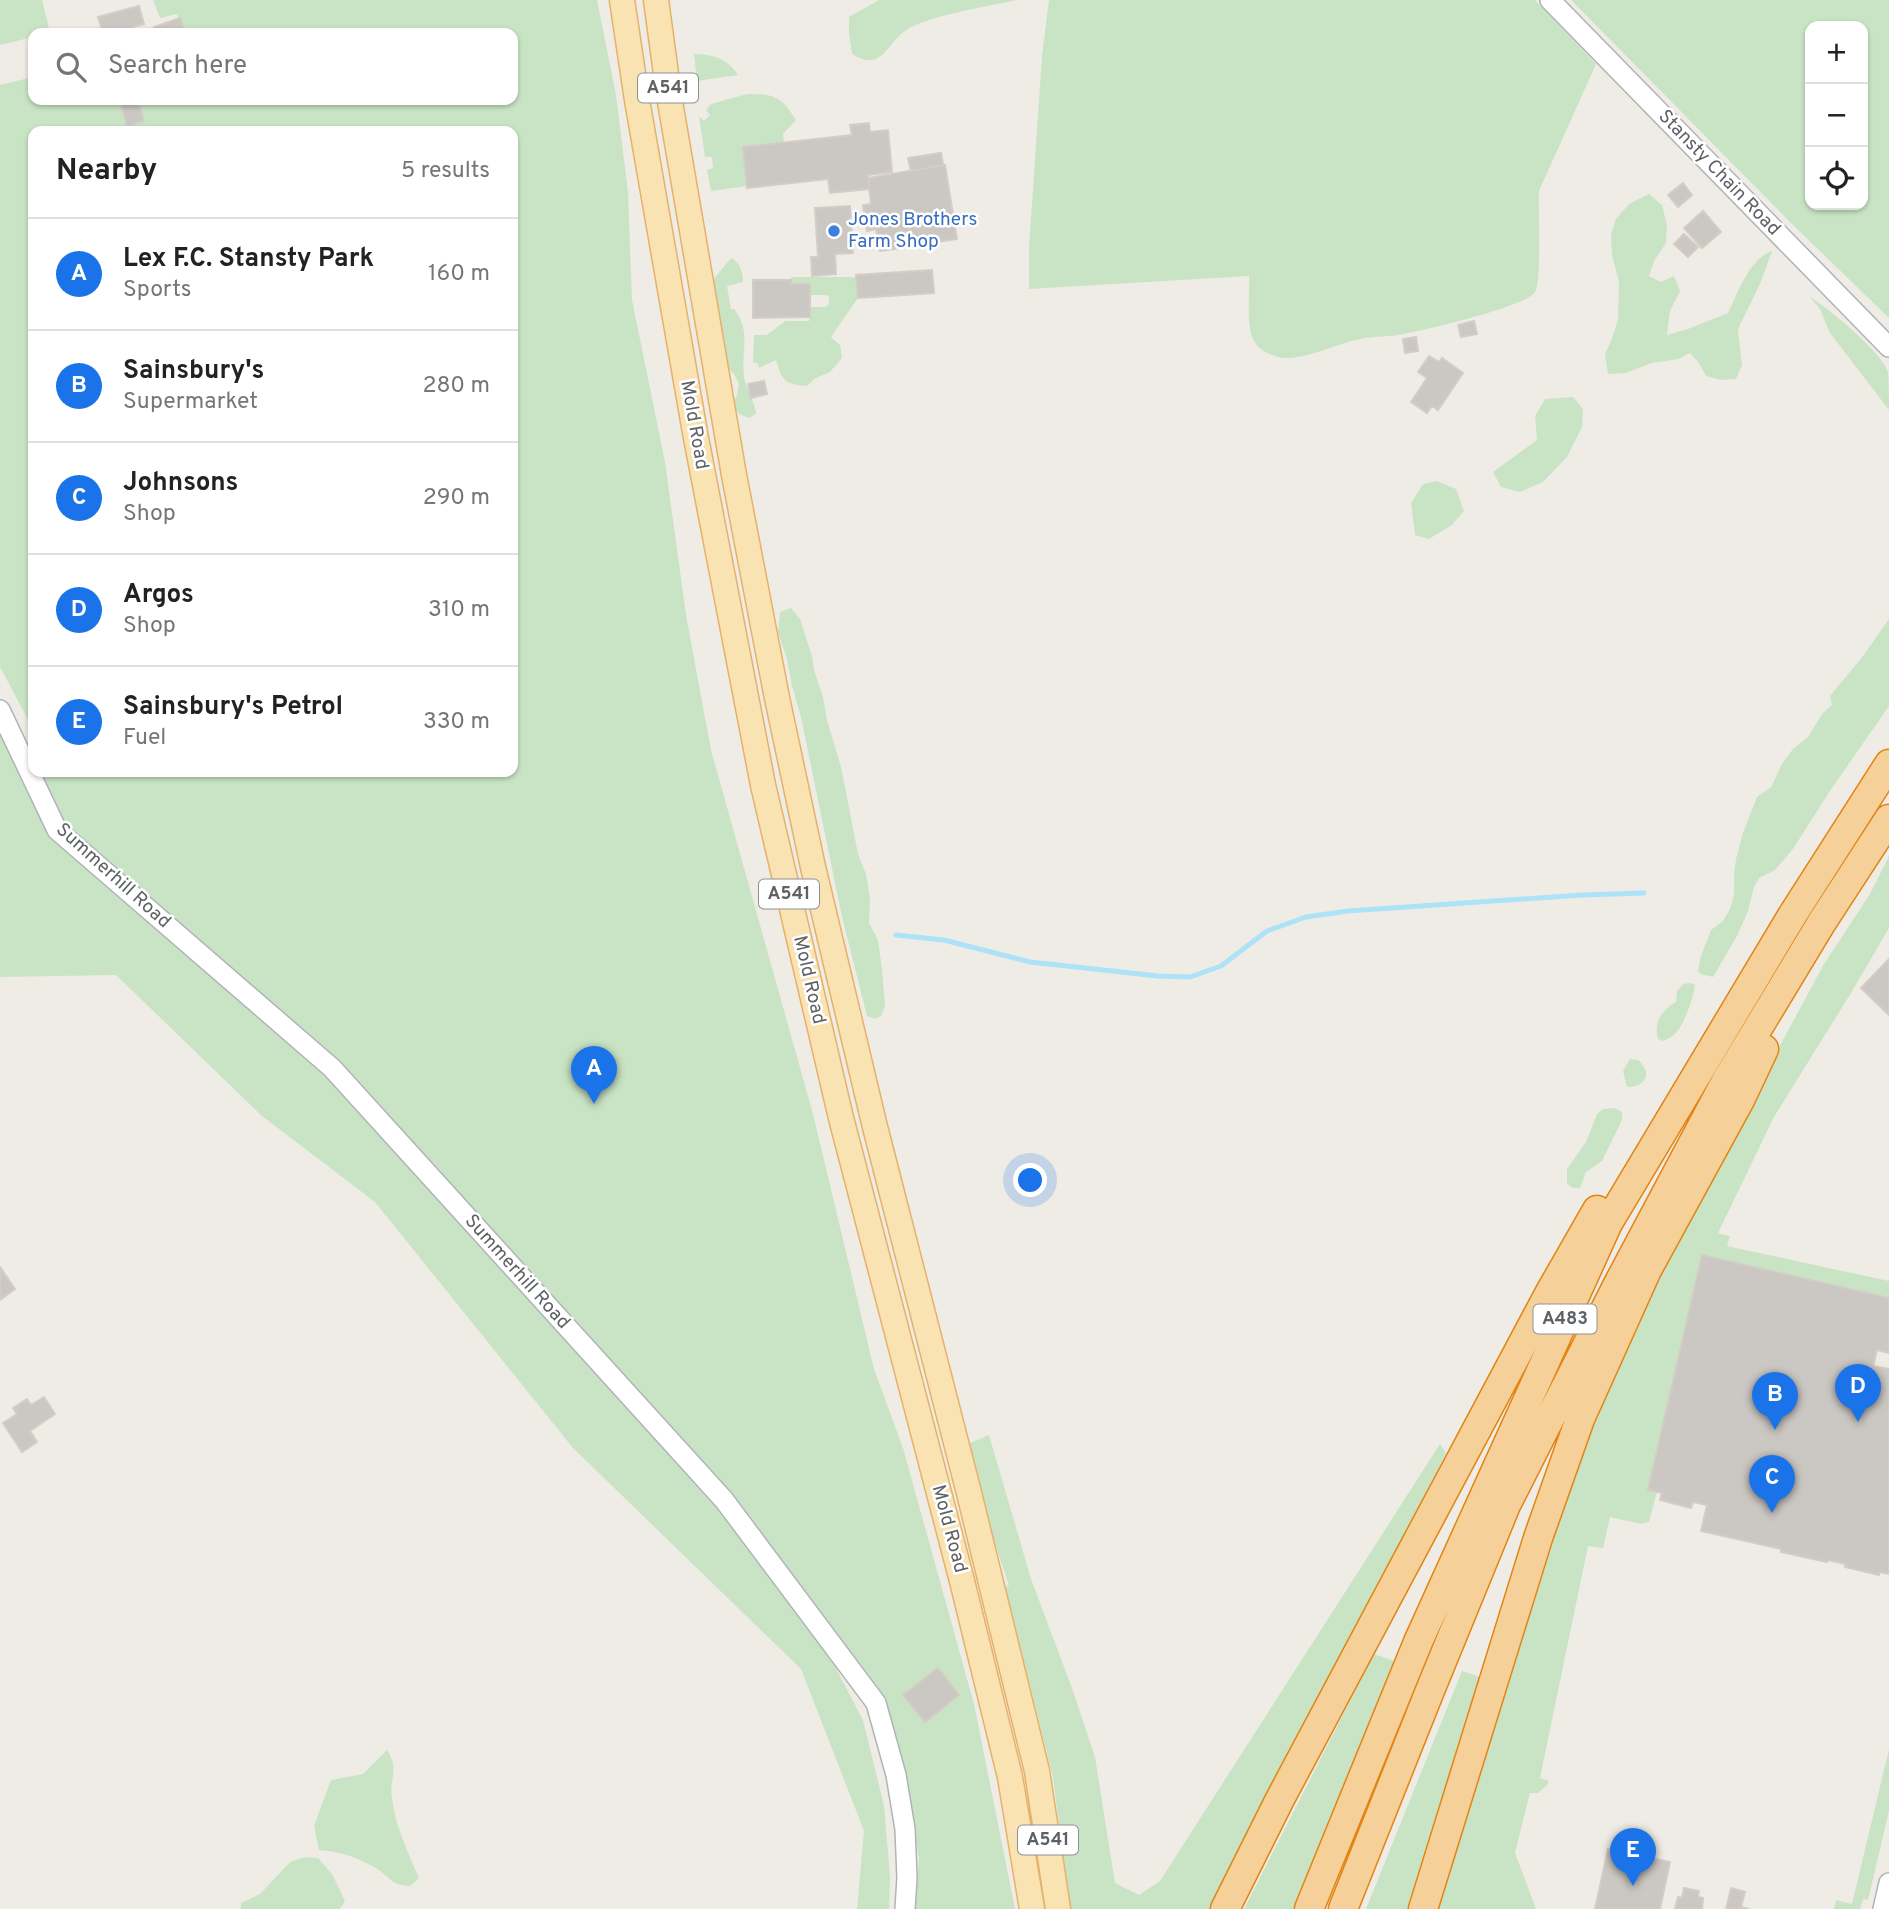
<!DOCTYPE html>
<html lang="en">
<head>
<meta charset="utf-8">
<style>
  body { margin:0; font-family:Overpass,sans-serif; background:#f6f6f6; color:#222 }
  .controls { position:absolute; right:21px; top:21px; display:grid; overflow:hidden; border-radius:14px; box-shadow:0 2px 5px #0004 }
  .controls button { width:63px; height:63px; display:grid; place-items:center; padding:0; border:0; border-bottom:2px solid #e0e0e0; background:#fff; color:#222; font:35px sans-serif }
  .you { position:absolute; left:1031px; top:1181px; width:24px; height:24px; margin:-18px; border:5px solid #fff; border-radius:50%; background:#1a73e8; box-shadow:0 0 0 10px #1a73e833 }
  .badge { display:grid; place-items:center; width:46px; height:46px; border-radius:50%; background:#1a73e8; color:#fff; font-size:23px; font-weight:700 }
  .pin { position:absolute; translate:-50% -58px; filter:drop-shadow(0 2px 4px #0008) }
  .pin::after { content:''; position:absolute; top:37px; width:24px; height:21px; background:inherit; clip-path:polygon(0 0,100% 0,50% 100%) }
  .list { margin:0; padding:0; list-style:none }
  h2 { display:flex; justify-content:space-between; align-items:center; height:91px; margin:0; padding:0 28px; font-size:30px }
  h2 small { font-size:23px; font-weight:400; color:#767676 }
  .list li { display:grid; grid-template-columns:46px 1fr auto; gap:21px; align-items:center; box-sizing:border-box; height:112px; padding:0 28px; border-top:2px solid #e0e0e0 }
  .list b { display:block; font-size:26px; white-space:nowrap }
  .list p { margin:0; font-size:23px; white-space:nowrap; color:#767676 }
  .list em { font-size:23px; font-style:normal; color:#767676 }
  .icon { flex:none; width:38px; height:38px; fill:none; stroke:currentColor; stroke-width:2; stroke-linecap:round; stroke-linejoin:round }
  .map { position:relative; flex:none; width:1889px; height:1909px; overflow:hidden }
  .search { position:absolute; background:#fff; box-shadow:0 2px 5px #0004; left:28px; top:28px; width:490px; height:77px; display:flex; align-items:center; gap:18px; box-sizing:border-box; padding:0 24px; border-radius:14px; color:#767676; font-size:26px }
  .panel { position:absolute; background:#fff; box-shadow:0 2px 5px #0004; left:28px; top:126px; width:490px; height:651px; border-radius:14px }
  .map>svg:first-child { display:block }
  .green { fill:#c9e4c5; fill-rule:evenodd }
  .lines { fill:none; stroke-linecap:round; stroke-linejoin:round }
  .stream { stroke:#ade2f8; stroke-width:5 }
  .building { fill:#cbc7c3; stroke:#d3cdc5; stroke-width:2 }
  .minor-casing { stroke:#b1b4b7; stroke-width:22 }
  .major-casing { stroke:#e6b168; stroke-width:27 }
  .highway-casing { stroke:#e38412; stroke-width:31 }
  .minor { stroke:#fff; stroke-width:19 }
  .major { stroke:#f9e3b2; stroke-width:24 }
  .highway { stroke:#f5d098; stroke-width:28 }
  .shop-dot { fill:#3f7fe0; stroke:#fff; stroke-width:2.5 }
  .labels { text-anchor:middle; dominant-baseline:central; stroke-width:5; stroke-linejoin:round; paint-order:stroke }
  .shield { fill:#fff; stroke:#8e9193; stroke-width:2 }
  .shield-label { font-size:18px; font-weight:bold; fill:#5e6265 }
  .street-label { font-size:19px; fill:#5e6265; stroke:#fff }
  .shop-label { font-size:19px; fill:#366cbe; stroke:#fff; text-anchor:start }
</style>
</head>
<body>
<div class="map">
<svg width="1889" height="1909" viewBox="0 0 1889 1909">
  <rect width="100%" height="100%" fill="#efece6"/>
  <path class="green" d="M0 0H42L50 32 33 33V37L0 45Z
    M153 0H597L616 95 628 192 632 300 665 462 686 615 711 750 813 1114 874 1369 903 1448 974 1704 1015 1909H915L919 1859 900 1758 876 1691 810 1629 831 1659 863 1720 884 1806 890 1876 889 1909H857L864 1831 801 1669 573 1448 375 1202 262 1116 116 975 0 977V711L33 772H513V131H33V729L0 667V85L33 77V100H120L128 126 144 121 138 100H513V33H185L177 14 160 18Z
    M879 0H1016C988 7 927 15 905 31 886 44 882 73 852 54L849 34V17Z
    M1049 0H1535L1596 64 1539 191C1538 210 1542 281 1535 292 1526 307 1421 331 1399 335 1385 337 1370 336 1356 340 1335 345 1306 359 1284 358 1274 357 1262 352 1256 344 1245 330 1250 294 1249 276L1029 289V248L1042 56Z
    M1571 0H1889V318L1791 223ZM1810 26H1863V205H1810Z
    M694 54C713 54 728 59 738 75L697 81Z
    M747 94C776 94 781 97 796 120L783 134 784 143 743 147 747 186 711 191 707 170 713 168 712 157H705L699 116 704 121 710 115 706 110 711 104Z
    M1649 194 1662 205 1667 225 1666 243 1654 261 1649 276 1661 282 1674 276 1680 291 1670 311 1667 335 1688 329 1728 313C1738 293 1749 259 1772 251L1760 284 1738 329 1742 365 1736 379 1721 380 1706 376 1699 363 1690 353 1679 359 1652 363 1626 373 1608 374 1605 354 1612 339 1618 319 1619 282 1612 255 1611 234 1616 219 1629 204Z
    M731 258C740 262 743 272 743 282L727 286 731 309H734C753 332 739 356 745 381 748 393 755 402 756 414L749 418 739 414 733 404 737 395 739 384 734 374 724 364 712 281Z
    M791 277H856L858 298 831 337 840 345 842 358 830 372 814 379 807 386C785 384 782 381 776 360L759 368 757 363H753L754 335H767L785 321H809L810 307H826L829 304V297L826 295H810L791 284Z
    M1810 297C1829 309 1881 351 1888 372 1889 382 1889 399 1889 410L1830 333 1820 309Z
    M1573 397 1583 409 1582 427 1567 457 1543 482 1520 492 1501 487 1493 472 1537 440 1535 416 1545 399Z
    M1437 481 1456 489 1464 511 1452 525 1429 539 1415 535 1411 503 1423 484Z
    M791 608 800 619 812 656 814 670 823 697 827 720 841 767 858 854 866 874 870 898 869 923 878 940 882 969 885 1006 881 1016 875 1019 867 1016 842 917 801 717 792 686 787 659 778 632 780 612Z
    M1889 619V706L1828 794 1793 849 1775 870 1759 878 1754 887 1748 911 1737 936 1713 977 1701 974 1698 971 1701 956 1711 930 1723 921 1730 909 1734 895V876L1736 859 1743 833 1757 797 1771 787 1783 762 1793 749 1808 737 1822 714 1832 705 1830 696 1863 656Z
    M1889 856V928L1851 993 1774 1117 1718 1233 1730 1236 1727 1246 1889 1281V1298L1702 1255 1648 1490 1657 1492 1649 1522 1641 1524 1610 1517 1603 1548 1588 1546 1540 1778 1549 1781 1548 1784 1538 1793H1530L1515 1853 1536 1909H1435L1554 1539 1586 1419 1628 1333 1758 1086 1824 964 1870 894Z
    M1690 983 1695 985C1693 1000 1684 1025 1674 1035 1670 1038 1666 1039 1663 1041L1658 1039C1653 1023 1662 1010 1676 1002L1677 991 1683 984Z
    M1630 1059 1638 1060C1653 1073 1646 1087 1627 1087L1623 1071Z
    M1615 1108 1622 1112V1120L1602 1161 1586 1172 1580 1188H1573L1567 1184V1169L1586 1142 1597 1114 1603 1109Z
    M989 1435 1031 1579 1072 1688 1095 1757 1115 1883 1139 1895 1160 1881 1440 1444 1446 1453 1212 1909H1070L1053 1777 1005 1587 1009 1585 989 1527 968 1444Z
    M1374 1654 1397 1662 1293 1909H1244Z
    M1462 1671 1484 1678 1411 1909H1366Z
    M1889 1749V1811L1868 1900 1863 1899 1860 1909H1834L1836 1900 1852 1904Z
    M387 1750C400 1770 389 1778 392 1798 395 1825 408 1853 419 1878L410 1886C388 1885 390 1875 372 1866 353 1856 341 1852 319 1850L314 1826 331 1780 363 1774Z
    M305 1857 318 1858 332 1874 345 1901 340 1909H241V1903L260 1894 290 1862Z"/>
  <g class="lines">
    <path class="stream" d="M896 935 944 940 1030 962 1158 976 1190 977 1221 966 1267 931 1306 917 1348 911 1582 895 1644 893"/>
  </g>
  <path class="building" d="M139 6 144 24 120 30 121 33H103L98 17Z
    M180 18 185 33H157L154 27Z
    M120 100H138L144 121 127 126Z
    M869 123 870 132 888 130 892 172 868 175 869 189 830 193 828 179 747 188 743 147 852 135 850 125Z
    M941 153 943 165 911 171 908 158Z
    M945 165 957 239 880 251 876 229 867 231 863 205 871 204 868 178Z
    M1683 183 1692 195 1678 207 1668 195Z
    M850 206 853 253 835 254 836 274 812 276 811 257H818L815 208Z
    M1703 211 1721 232 1702 248 1684 228Z
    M1684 234 1698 247 1688 257 1674 244Z
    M932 270 934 293 858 298 856 275Z
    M753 280H791V284H810V317L753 318Z
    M1474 321 1477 334 1461 337 1458 325Z
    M1416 337 1418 351 1405 353 1403 339Z
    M1429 356 1439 362 1442 358 1463 373 1438 410 1432 406 1427 413 1411 402 1427 378 1418 372Z
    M764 381 767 394 751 398 748 384Z
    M1889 959V1015L1861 988Z
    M1702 1255 1889 1298V1353L1877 1350 1873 1366 1889 1369V1574L1880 1572 1879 1575 1845 1567V1564L1828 1560 1827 1562 1781 1552V1549L1701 1531 1707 1505 1693 1502 1691 1508 1660 1500 1662 1493 1648 1490Z
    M0 1267 15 1289 0 1300Z
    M44 1397 55 1414 30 1431 37 1442 22 1452 3 1423 17 1414 13 1408 27 1399 31 1405Z
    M938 1668 959 1695 925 1722 903 1695Z
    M1608 1849 1670 1862 1660 1909H1595Z
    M1684 1888 1699 1891 1698 1897 1703 1898 1702 1909H1675L1678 1897 1682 1898Z
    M1731 1888 1745 1892 1741 1907 1749 1909H1726Z"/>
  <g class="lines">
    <g class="minor-casing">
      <path id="minor" d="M1550 0 1889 347
        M0 710 57 830 332 1068 724 1500 876 1703 896 1775 905 1829 907 1878 905 1909
        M1883 1909 1889 1883"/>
    </g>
    <g class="major-casing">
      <path id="major" d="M622 0 637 100 696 438 763 785 841 1118 962 1581 1010 1777 1032 1909
        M656 0 669 96 734 475 777 698 813 867 875 1127 969 1493 1037 1771 1058 1909"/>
    </g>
    <g class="highway-casing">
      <path id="highway" d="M1225 1909 1280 1799 1550 1292 1597 1210
        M1309 1909 1418 1642 1608 1223 1793 914 1889 764
        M1343 1909 1429 1693 1506 1505 1618 1284 1726 1081 1822 922 1889 819
        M1423 1909 1538 1538 1580 1419 1647 1270 1741 1098 1764 1049"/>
    </g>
    <use href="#minor" class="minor"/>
    <use href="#major" class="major"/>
    <use href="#highway" class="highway"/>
  </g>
  <circle class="shop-dot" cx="834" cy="231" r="7"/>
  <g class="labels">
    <g class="shield">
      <rect x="638" y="73.5" width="60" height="29" rx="5"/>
      <rect x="759" y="879.5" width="60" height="29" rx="5"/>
      <rect x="1533.5" y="1304.5" width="63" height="29" rx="5"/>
      <rect x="1018" y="1825.5" width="60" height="29" rx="5"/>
    </g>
    <g class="shield-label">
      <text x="668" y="88">A541</text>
      <text x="789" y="894">A541</text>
      <text x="1565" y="1319">A483</text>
      <text x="1048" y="1840">A541</text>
    </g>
    <g class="street-label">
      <text transform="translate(1719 173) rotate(46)">Stansty Chain Road</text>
      <text transform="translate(694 425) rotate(80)">Mold Road</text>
      <text transform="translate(113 876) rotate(42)">Summerhill Road</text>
      <text transform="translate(809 980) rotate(77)">Mold Road</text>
      <text transform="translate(517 1272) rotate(48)">Summerhill Road</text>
      <text transform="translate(949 1529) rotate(75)">Mold Road</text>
    </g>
    <g class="shop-label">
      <text x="848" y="220">Jones Brothers<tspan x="848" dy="22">Farm Shop</tspan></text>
    </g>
  </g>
</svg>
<div class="controls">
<button>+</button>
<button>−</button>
<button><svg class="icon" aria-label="locate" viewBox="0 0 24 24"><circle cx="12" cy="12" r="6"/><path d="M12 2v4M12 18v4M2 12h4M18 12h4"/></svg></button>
</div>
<div class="you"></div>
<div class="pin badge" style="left:594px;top:1104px">A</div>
<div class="pin badge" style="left:1775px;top:1430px">B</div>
<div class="pin badge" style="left:1772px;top:1513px">C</div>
<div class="pin badge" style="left:1858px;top:1422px">D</div>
<div class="pin badge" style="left:1633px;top:1886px">E</div>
<div class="search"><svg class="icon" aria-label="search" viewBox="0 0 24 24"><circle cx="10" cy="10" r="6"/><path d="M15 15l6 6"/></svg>Search here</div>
<section class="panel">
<h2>Nearby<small>5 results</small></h2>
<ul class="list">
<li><span class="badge">A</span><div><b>Lex F.C. Stansty Park</b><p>Sports</p></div><em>160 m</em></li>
<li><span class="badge">B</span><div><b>Sainsbury's</b><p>Supermarket</p></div><em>280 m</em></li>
<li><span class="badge">C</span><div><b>Johnsons</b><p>Shop</p></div><em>290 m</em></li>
<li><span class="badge">D</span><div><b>Argos</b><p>Shop</p></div><em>310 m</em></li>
<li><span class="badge">E</span><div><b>Sainsbury's Petrol</b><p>Fuel</p></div><em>330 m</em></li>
</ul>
</section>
</div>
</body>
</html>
